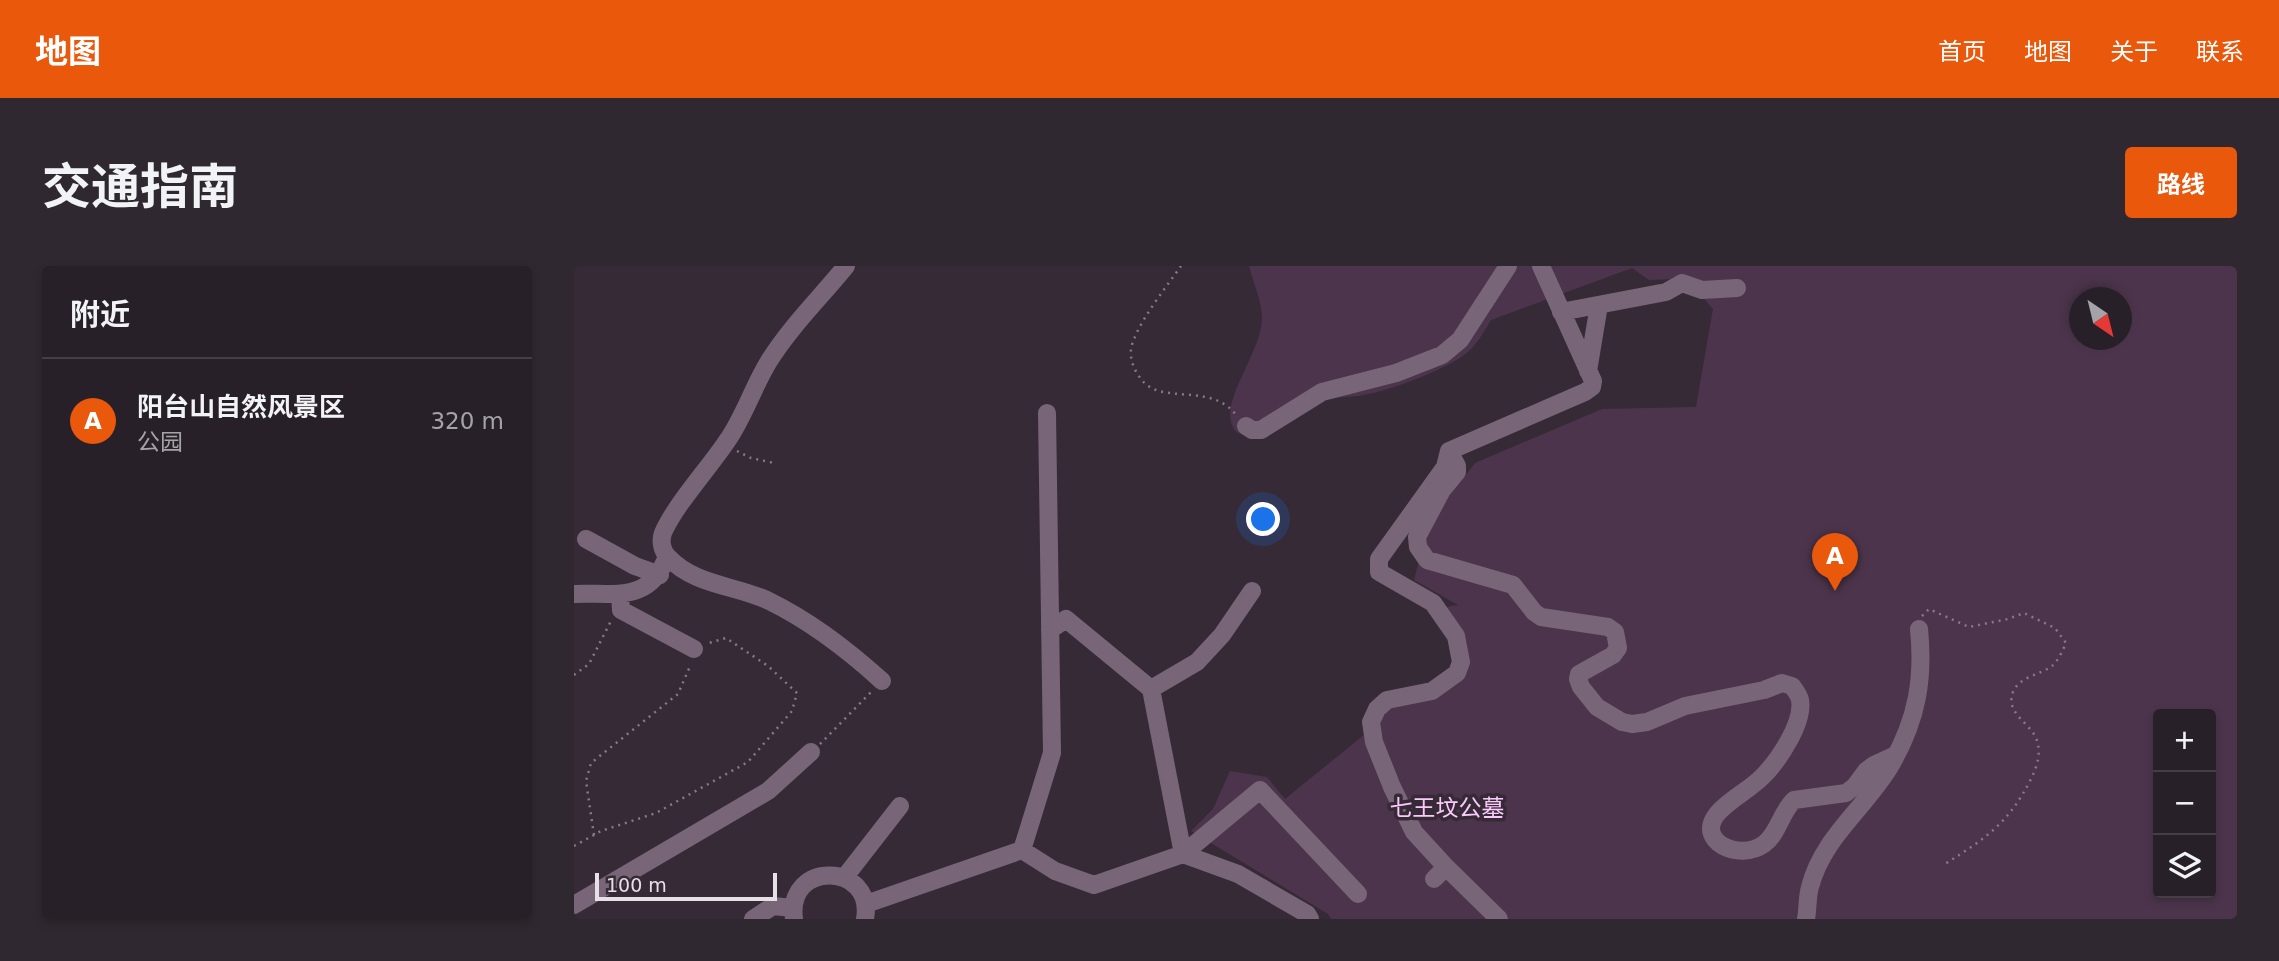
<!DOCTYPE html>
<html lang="zh">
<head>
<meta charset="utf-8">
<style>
  body { margin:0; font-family:"DejaVu Sans","Noto Sans SC",sans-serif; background:#302830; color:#f1f3f6 }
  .controls { position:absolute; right:21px; bottom:21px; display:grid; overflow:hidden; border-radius:7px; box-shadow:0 4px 10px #0003 }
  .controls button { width:63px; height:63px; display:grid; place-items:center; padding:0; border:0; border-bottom:2px solid #443e45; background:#282028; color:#f1f3f6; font:35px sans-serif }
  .compass { position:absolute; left:1495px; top:21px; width:63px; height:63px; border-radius:50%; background:#282028; box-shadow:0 4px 10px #0003; rotate:145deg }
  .scale { position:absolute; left:21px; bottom:18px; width:182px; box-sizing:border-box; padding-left:7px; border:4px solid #e8e0e7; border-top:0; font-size:19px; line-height:24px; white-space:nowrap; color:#e8e0e7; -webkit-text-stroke:5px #362a36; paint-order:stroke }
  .you { position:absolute; left:690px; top:254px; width:24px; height:24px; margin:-18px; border:5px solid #fff; border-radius:50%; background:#1a73e8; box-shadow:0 0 0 10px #1a73e833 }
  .badge { display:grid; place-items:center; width:46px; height:46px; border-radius:50%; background:#ea580c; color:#fff; font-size:23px; font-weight:700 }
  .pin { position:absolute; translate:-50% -58px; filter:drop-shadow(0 2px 4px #0008) }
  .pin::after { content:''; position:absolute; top:37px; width:24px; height:21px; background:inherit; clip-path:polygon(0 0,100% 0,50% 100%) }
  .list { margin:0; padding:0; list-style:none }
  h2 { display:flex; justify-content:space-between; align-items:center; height:91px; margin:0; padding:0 28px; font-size:30px }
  h2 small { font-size:23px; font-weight:400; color:#a5a3a8 }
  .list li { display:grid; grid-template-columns:46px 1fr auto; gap:21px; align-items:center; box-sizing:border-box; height:126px; padding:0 28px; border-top:2px solid #443e45 }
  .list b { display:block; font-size:26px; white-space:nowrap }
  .list p { margin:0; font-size:23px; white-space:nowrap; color:#a5a3a8 }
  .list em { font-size:23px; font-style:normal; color:#a5a3a8 }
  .icon { flex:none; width:38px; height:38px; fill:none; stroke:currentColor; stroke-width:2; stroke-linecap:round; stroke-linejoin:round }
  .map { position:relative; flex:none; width:1663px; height:653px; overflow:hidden; border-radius:7px }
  header { display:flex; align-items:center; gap:42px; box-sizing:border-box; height:98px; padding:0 35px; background:#ea580c; color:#fff }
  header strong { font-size:33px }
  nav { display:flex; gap:38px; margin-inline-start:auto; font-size:24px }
  .intro { display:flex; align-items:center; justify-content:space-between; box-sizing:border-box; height:168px; padding:0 42px }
  h1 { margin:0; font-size:49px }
  .button { padding:18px 32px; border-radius:7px; background:#ea580c; color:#fff; font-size:24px; font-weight:700 }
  main { display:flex; gap:42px; padding:0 42px }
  aside { flex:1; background:#282028; border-radius:7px; box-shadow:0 4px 10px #0003 }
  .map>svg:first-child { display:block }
  .green { fill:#4c354c; fill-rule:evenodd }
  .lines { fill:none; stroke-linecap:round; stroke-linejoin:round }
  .path { stroke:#857b85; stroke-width:2.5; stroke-dasharray:2 5; stroke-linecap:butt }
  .minor { stroke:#786678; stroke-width:18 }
  .labels { text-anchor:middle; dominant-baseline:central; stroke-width:7; stroke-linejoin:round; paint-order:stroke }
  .park-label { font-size:23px; fill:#fac8fa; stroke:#362a36 }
</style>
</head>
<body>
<header>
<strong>地图</strong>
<nav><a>首页</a><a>地图</a><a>关于</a><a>联系</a></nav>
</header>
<div class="intro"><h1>交通指南</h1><a class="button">路线</a></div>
<main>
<aside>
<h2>附近<small></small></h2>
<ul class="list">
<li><span class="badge">A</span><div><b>阳台山自然风景区</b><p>公园</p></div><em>320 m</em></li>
</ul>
</aside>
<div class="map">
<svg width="1663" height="653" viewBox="0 0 1663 653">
  <rect width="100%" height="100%" fill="#362a36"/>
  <path class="green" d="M675 0H1663V653H757L754 648 617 565 639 543 656 505 693 511 711 533 796 464 793 451 853 421 882 397 883 375 860 343 884 339 840 314 847 288 839 279 871 226 886 217 901 197 1028 143 1122 141 1139 43 1114 15 1100 13 1075 14 1058 2 917 54C911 64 905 75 896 84 878 102 815 125 789 129 774 132 757 130 742 136 725 143 672 187 659 161 645 135 688 86 688 52 688 35 679 16 675 0ZM1506 32H1548V74H1506ZM1584 448H1637V627H1584Z"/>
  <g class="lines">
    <path class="path" d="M607 0C593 20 561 60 557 83 556 94 560 104 567 113 572 120 580 124 589 126 616 131 644 125 663 150
      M163 185 177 192 200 197
      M1348 350 1355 343 1395 361 1434 353 1450 347 1481 362 1492 377C1489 384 1484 395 1478 400 1466 409 1446 410 1439 426 1431 447 1455 456 1462 472 1468 487 1463 500 1457 513 1434 558 1412 572 1371 598
      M0 409 15 398 38 353
      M246 478 298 425
      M20 569 12 515 17 497 104 428 117 398
      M0 580 27 565 82 547 174 496 218 445 223 427 194 400 152 372 135 377"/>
    <path class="minor" d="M272 0C246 32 217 60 195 95 179 121 170 151 153 175 135 202 101 239 89 267 86 275 88 285 94 291 121 320 162 319 195 335 236 355 275 385 308 415
      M987 46 1092 26 1108 17 1128 24 1163 22
      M1014 105 1025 39
      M473 147 478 487 448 584 481 605 520 619 609 588 664 608 733 648 736 653
      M672 160 678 164H687L748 126 822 107 868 89 886 74 934 0
      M875 185 883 200V206L868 224 843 271 844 281 853 294 939 319 960 346 967 351 1034 361 1041 366 1044 382 1039 389 1005 408 1004 413 1007 421 1023 441 1048 456 1058 458 1073 456 1111 440 1190 424 1208 417 1218 420C1221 424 1225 429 1226 434 1230 457 1204 495 1189 510 1176 524 1155 533 1143 548 1121 575 1165 596 1190 578 1204 568 1207 546 1220 534L1272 527 1281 520 1292 505 1300 499 1322 489
      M12 273 61 300 86 309
      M678 325 648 369 623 396 577 423 609 588 686 524 784 628
      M0 328C40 326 76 338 93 290
      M46 328 47 344 120 383
      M476 364 492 353 577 423
      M872 601 840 566 818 521 800 476 797 456 803 443 813 434 858 425 883 407 887 396 882 370 859 337 805 306V293L871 201 875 185 1011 126 1018 121 1019 115 967 0
      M270 612 326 540
      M860 613 872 601 925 653
      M292 638 448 584
      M0 639 194 525 237 486
      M179 653 199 640 219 642
      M220 653C212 593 301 597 291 653
      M1232 653C1234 643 1233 631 1236 621 1249 570 1293 541 1318 497 1343 453 1350 413 1345 363"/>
  </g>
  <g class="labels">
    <g class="park-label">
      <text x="873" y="542">七王坟公墓</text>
    </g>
  </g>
</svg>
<div class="controls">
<button>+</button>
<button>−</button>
<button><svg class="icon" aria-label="layers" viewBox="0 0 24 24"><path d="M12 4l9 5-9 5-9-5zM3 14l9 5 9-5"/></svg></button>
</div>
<svg class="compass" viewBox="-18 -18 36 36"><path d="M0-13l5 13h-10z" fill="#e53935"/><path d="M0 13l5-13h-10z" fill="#a5a3a8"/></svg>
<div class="scale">100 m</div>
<div class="you"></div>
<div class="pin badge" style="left:1261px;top:325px">A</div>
</div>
</main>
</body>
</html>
